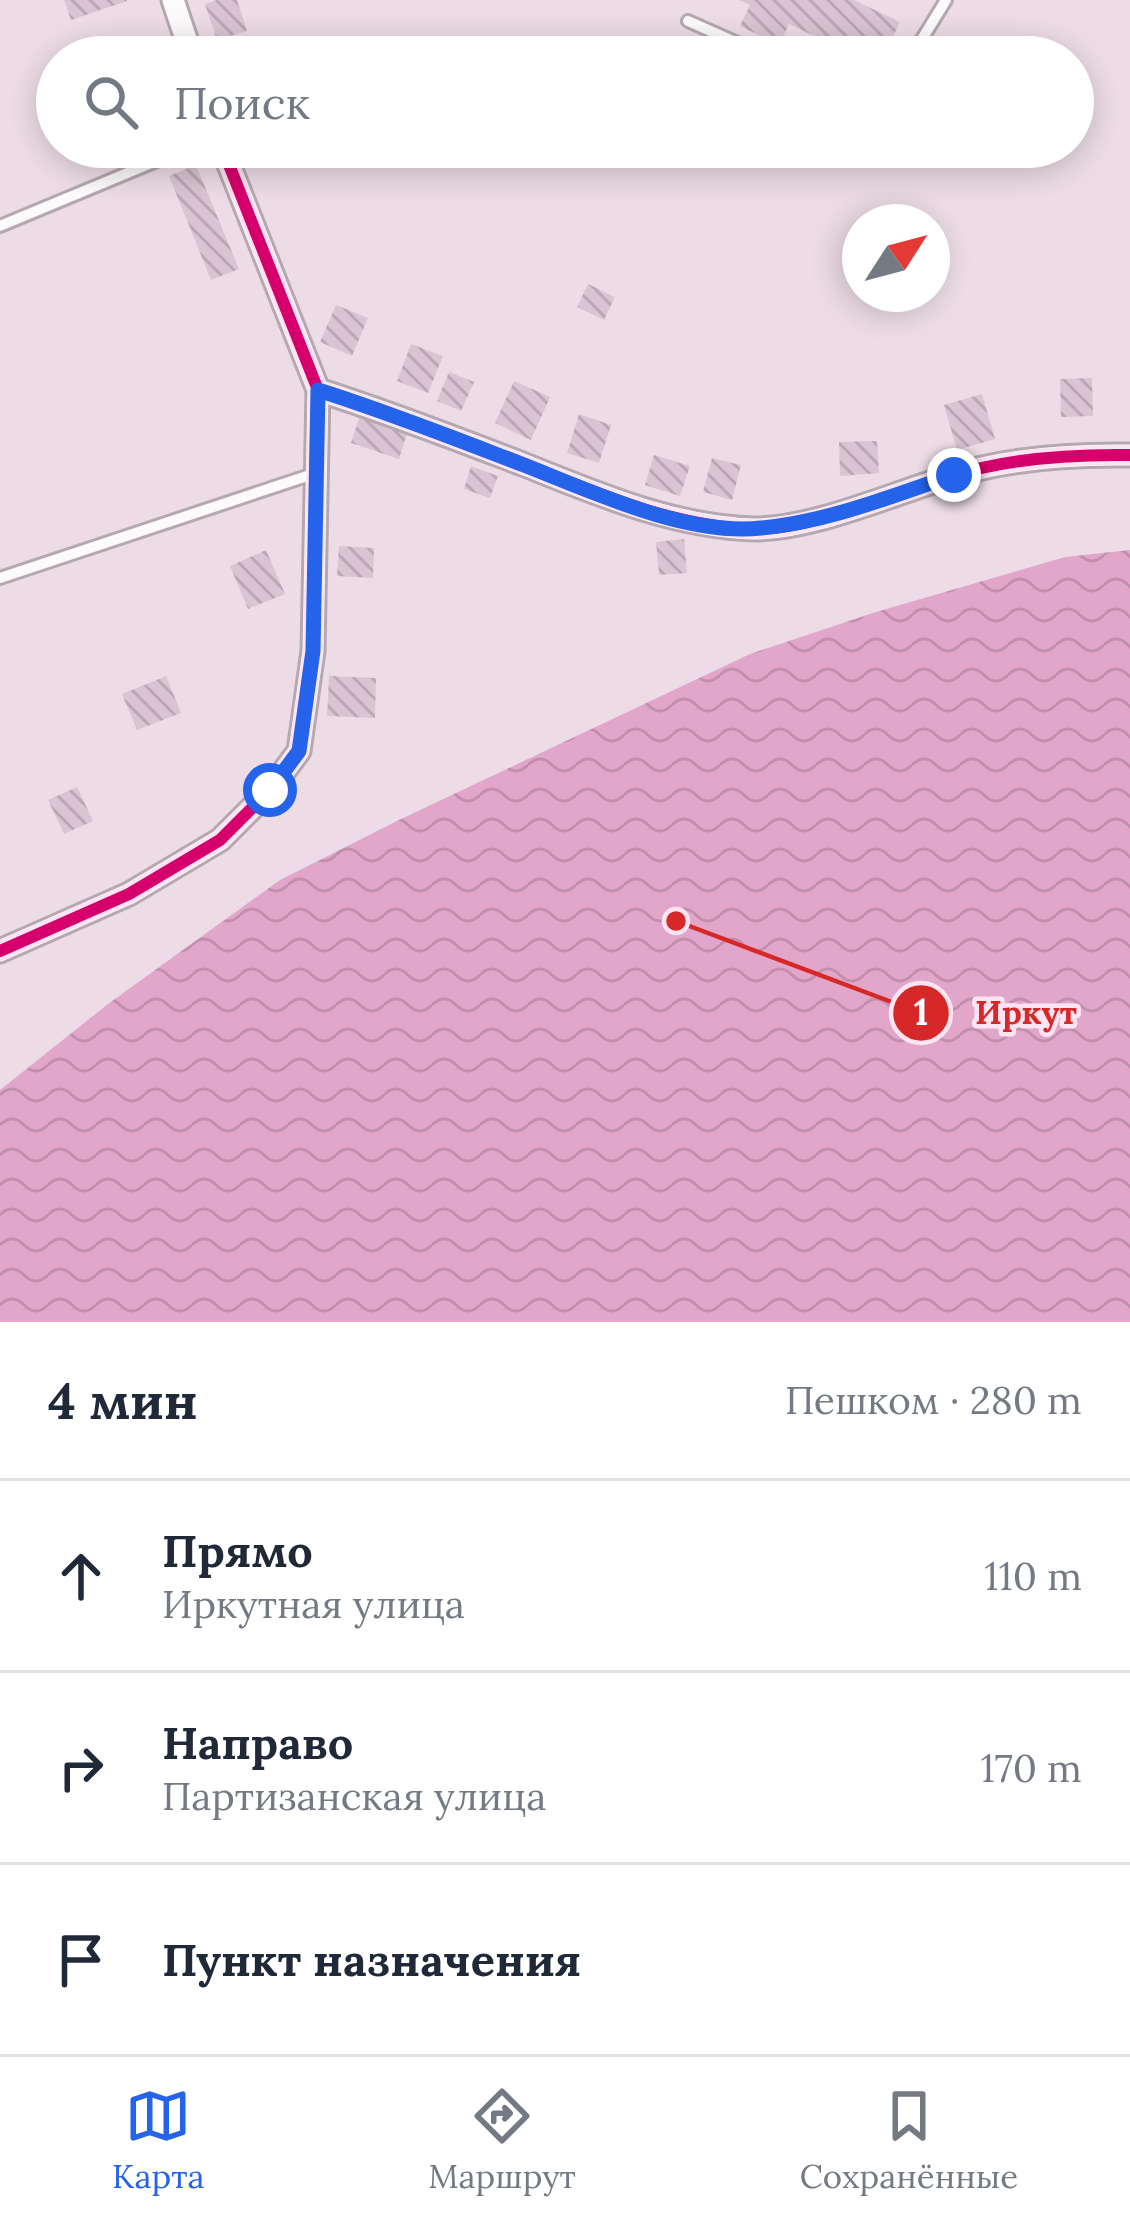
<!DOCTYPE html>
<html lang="ru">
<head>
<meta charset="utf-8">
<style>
  body { margin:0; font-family:Lora,serif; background:#f2f2f3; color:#1f2937 }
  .compass { position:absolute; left:842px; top:204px; width:108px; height:108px; border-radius:50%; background:#fff; box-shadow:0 6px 30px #0003; rotate:54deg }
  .stop { position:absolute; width:36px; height:36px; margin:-27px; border:9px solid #2563eb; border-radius:50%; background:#fff }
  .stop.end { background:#2563eb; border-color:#fff; box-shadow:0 3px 12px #0008 }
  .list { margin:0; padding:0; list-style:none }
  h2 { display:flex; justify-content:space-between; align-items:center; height:156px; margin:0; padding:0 48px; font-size:51px }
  h2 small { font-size:39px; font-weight:400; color:#747a83 }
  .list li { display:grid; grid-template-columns:78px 1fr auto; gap:36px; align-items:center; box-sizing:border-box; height:192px; padding:0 48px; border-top:3px solid #e0e1e3 }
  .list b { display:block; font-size:45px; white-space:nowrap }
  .list p { margin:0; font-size:39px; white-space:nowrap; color:#747a83 }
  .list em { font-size:39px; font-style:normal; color:#747a83 }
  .icon { flex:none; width:66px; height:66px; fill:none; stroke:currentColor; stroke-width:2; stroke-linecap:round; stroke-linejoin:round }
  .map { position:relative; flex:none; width:1130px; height:1322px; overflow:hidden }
  .search { position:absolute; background:#fff; box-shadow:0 6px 30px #0003; left:36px; right:36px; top:36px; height:132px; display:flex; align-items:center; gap:30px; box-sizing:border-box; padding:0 42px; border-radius:66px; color:#747a83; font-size:45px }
  .sheet { height:732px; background:#fff }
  nav { display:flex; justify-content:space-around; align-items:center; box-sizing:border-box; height:168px; border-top:3px solid #e0e1e3; background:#fff; font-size:33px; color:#747a83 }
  nav a { display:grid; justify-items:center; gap:6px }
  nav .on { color:#2563eb }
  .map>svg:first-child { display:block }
  .water { fill:url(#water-waves) }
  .building { fill:url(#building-back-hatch) }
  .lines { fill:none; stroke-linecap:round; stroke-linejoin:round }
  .service-casing { stroke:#b5a8b0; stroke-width:16 }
  .minor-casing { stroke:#b5a8b0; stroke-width:27 }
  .service { stroke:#fcfafb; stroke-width:10 }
  .minor { stroke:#fcfafb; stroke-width:21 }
  .cycleway-casing { stroke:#fde4f3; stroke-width:20 }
  .cycleway { stroke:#d6006c; stroke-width:12 }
  .route { stroke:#2563eb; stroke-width:15 }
  .leader { fill:none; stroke:#d62828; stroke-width:4.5 }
  .callout-dot { fill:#d62828; stroke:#fde4f3; stroke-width:4.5 }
  .mark-label { font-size:36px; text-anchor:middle; font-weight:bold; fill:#fff }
  .callout-label { font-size:33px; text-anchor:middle; font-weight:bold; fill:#d62828; stroke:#fde4f3; stroke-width:9; stroke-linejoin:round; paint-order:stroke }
</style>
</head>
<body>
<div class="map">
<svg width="1130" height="1322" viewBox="0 0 1130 1322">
  <defs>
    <pattern id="water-waves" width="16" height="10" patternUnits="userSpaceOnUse" patternTransform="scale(3)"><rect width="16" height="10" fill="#e2a6cb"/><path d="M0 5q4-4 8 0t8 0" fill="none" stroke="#c18eae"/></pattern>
    <pattern id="building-back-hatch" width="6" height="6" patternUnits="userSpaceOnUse" patternTransform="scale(3)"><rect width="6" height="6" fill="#dac4d1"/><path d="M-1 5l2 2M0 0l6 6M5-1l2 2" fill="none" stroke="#bba7b3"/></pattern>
  </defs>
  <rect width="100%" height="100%" fill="#eddce6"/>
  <path class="water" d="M1130 550V1322H0V1090L108 1004 280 880 401 819 750 654 876 612 1065 557Z"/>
  <path class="building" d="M64 0H127V1L71 20Z
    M217 0H237L247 31 217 40 205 4Z
    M739 0H854L900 22 883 57H858L789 24 779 45 740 26 750 5Z
    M196 165 239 269 211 280 169 176Z
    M588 284 615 297 604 320 577 307Z
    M336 305 368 318 352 356 320 342Z
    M411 344 443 356 428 393 397 381Z
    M449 372 474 382 461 411 437 401Z
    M1092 378 1093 416 1061 417 1060 379Z
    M514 381 550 397 531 440 495 423Z
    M982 394 995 439 957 450 944 405Z
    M579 414 611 425 599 463 567 453Z
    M360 415 408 430 399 459 351 443Z
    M877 441 879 473 840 476 839 442Z
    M654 455 690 466 680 496 645 485Z
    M712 458 741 465 732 500 703 492Z
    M471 466 498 476 490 498 464 489Z
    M684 539 687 573 659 575 656 542Z
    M339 546 374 548 373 578 337 576Z
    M266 550 285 594 248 609 230 566Z
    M166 676 181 713 137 730 122 694Z
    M329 676 376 678 375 718 327 716Z
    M77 787 93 821 64 834 48 800Z"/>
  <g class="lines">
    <g class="service-casing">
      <path id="service" d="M688 21 769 57
        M911 57 946 0
        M0 226 190 147
        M0 578 316 473"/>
    </g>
    <g class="minor-casing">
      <path id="minor" d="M173 0 192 57
        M318 390C388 412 457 439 525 465 598 494 674 527 754 529 814 529 891 494 949 477 1007 458 1069 454 1130 455
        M0 951 129 894 220 840 270 790 299 751 313 651 318 390 222 147"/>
    </g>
    <use href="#service" class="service"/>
    <use href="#minor" class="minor"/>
    <g class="cycleway-casing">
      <path id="cycleway" d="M318 390C388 412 457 439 525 465 598 494 674 527 754 529 814 529 891 494 949 477 1007 458 1069 454 1130 455
        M0 951 129 894 220 840 270 790 299 751 313 651 318 390 222 147"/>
    </g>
    <use href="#cycleway" class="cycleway"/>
  </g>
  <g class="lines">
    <path class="route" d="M270 790 299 751 313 651 318 390C388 412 456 439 524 465 593 492 686 536 761 528 828 522 891 496 954 475"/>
  </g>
  <path class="leader" d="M676 921L921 1013"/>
  <g class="callout-dot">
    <circle cx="676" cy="921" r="12"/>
    <circle cx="921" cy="1013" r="30"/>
  </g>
  <g class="mark-label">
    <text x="921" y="1025">1</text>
  </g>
  <g class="callout-label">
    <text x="1026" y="1024">Иркут</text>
  </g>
</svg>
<svg class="compass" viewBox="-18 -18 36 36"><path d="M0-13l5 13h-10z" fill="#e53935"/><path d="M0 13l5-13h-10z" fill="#747a83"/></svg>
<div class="stop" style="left:270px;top:790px"></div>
<div class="stop end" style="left:954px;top:475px"></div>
<div class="search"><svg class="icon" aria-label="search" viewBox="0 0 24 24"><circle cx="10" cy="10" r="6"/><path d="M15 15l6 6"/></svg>Поиск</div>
</div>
<section class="sheet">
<h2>4 мин<small>Пешком · 280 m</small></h2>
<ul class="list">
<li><svg class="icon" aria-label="ahead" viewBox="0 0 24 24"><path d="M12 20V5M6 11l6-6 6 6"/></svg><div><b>Прямо</b><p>Иркутная улица</p></div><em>110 m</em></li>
<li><svg class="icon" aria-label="right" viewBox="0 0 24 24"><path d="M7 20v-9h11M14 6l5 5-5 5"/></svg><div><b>Направо</b><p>Партизанская улица</p></div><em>170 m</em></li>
<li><svg class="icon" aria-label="arrive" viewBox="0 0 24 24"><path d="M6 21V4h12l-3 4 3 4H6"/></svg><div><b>Пункт назначения</b></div></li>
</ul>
</section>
<nav>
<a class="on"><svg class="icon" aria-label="map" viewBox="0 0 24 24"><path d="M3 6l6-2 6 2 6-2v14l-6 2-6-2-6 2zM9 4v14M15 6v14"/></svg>Карта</a>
<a><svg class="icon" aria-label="directions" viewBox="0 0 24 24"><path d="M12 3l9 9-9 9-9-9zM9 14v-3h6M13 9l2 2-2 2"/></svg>Маршрут</a>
<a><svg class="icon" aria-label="saved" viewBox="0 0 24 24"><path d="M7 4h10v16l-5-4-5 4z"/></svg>Сохранённые</a>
</nav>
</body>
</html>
